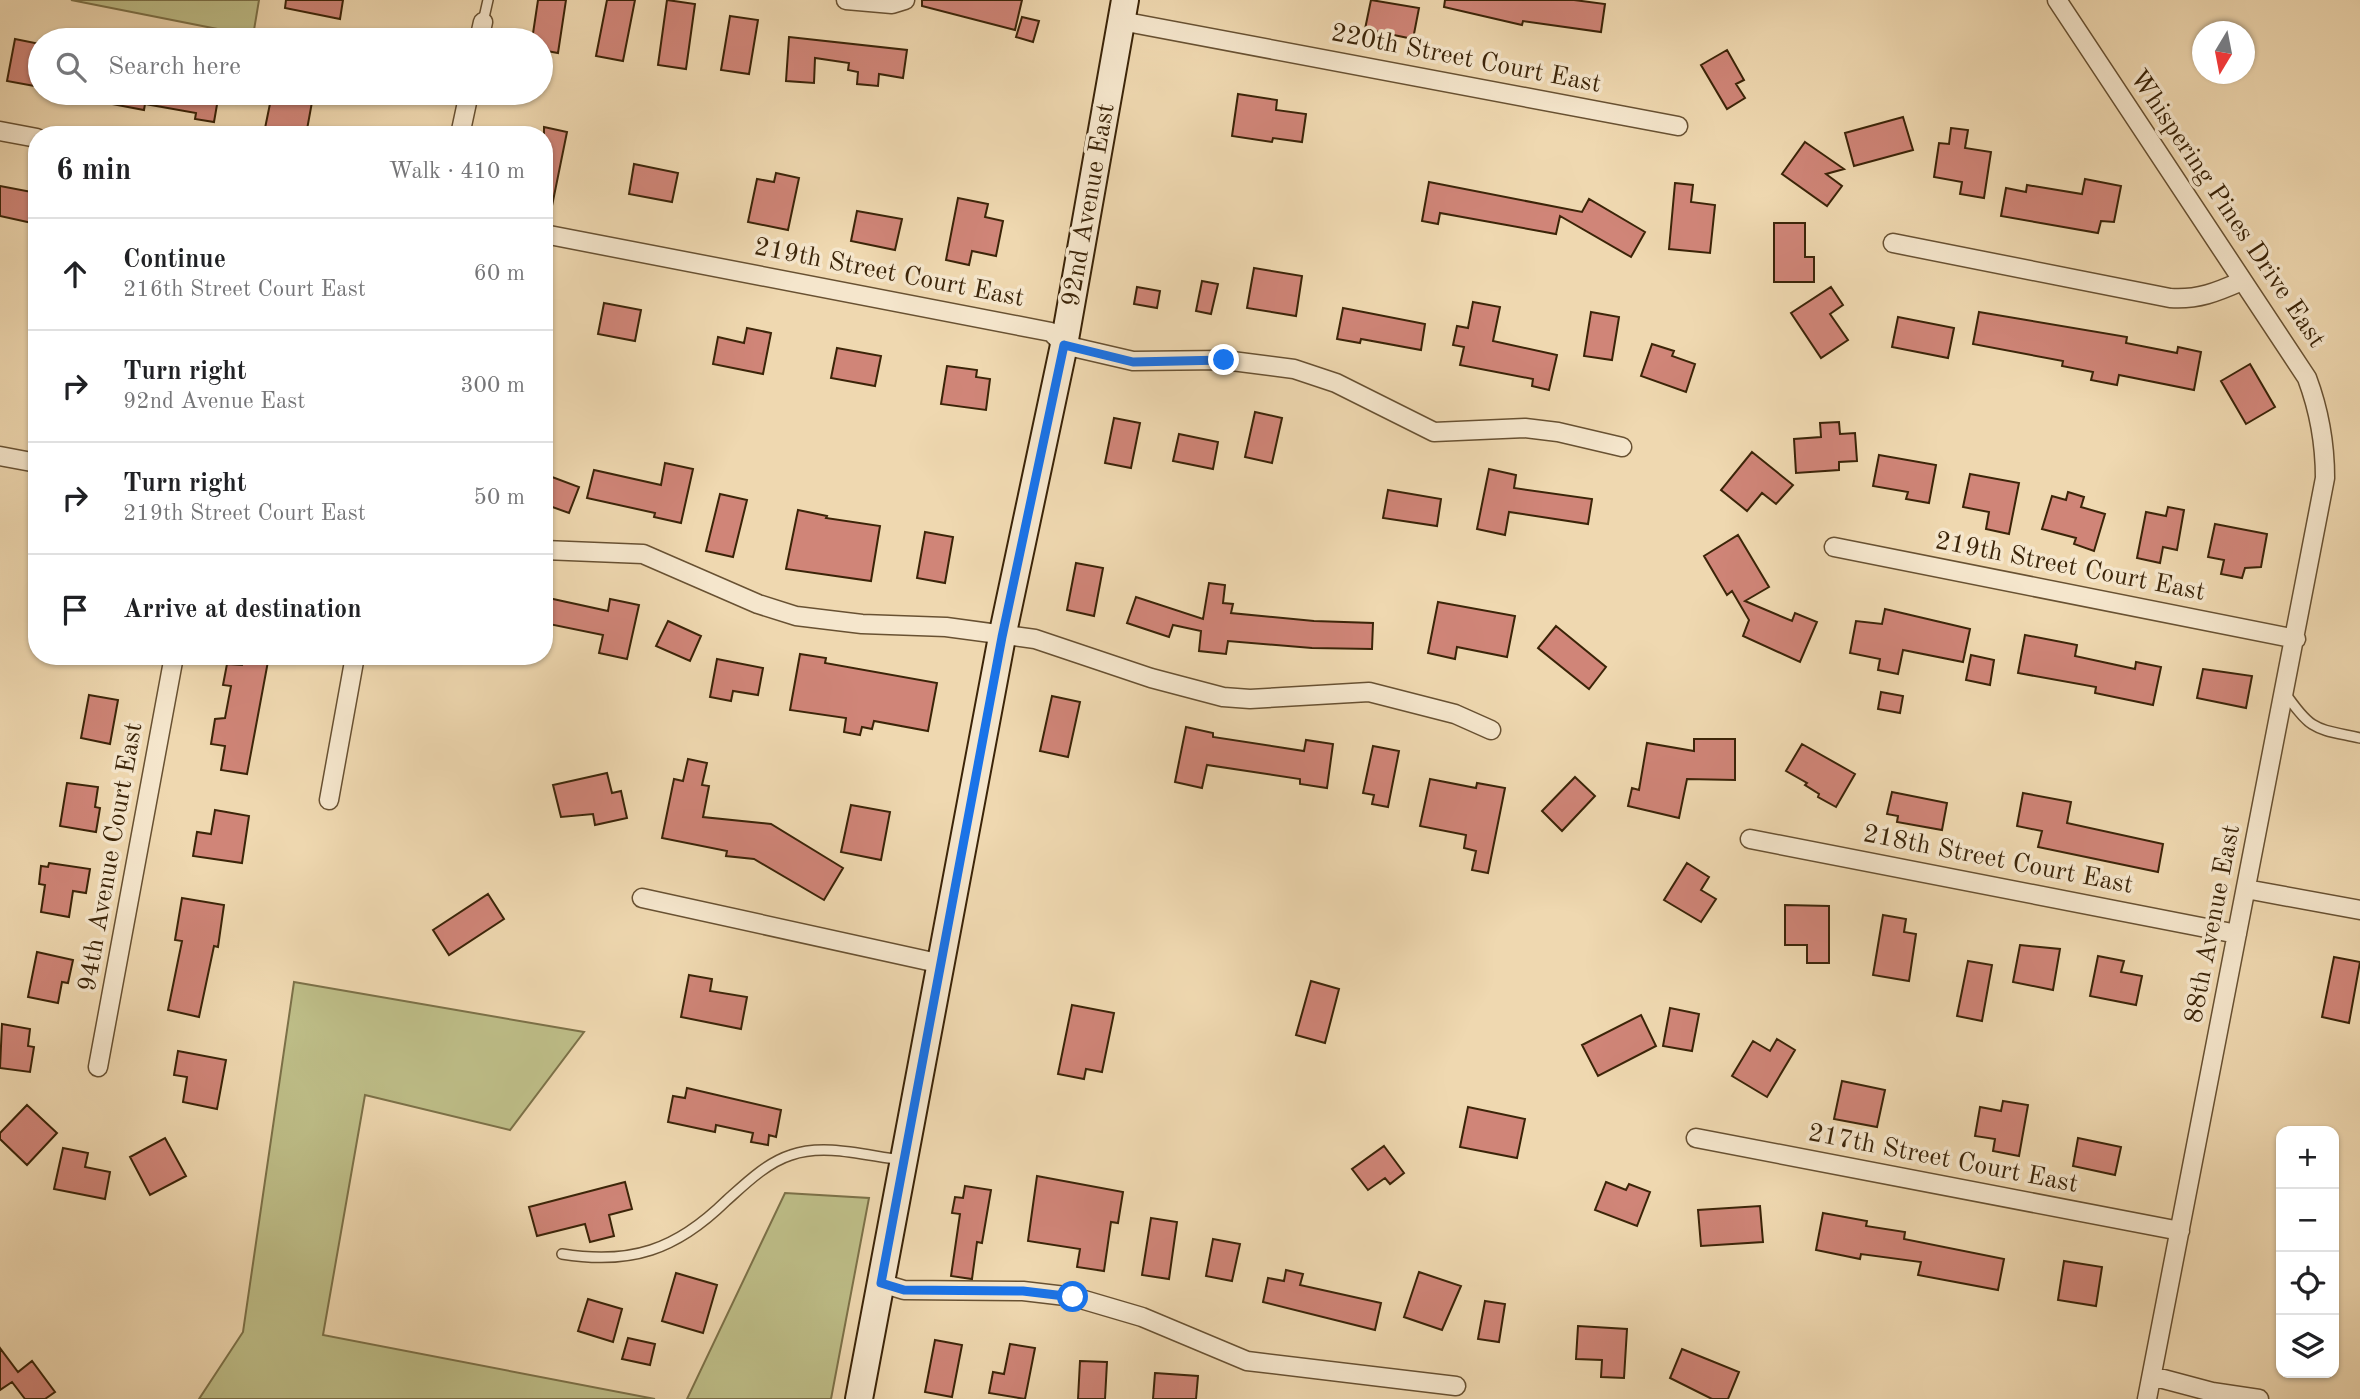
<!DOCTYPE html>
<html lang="en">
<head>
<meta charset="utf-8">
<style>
  body { margin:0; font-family:"Old Standard TT",serif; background:#f2f2f2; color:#202124 }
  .controls { position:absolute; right:21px; bottom:21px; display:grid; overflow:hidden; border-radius:14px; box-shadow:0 2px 5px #0004 }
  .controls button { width:63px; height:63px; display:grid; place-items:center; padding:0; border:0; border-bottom:2px solid #e0e0e0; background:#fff; color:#202124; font:35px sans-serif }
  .compass { position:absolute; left:2192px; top:21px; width:63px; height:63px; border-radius:50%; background:#fff; box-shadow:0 2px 5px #0004; rotate:190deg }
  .stop { position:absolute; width:21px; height:21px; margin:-16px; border:5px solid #1a73e8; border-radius:50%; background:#fff }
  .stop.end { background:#1a73e8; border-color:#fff; box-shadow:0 2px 7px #0008 }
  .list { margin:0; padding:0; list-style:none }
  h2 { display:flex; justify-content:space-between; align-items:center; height:91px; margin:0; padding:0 28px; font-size:30px }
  h2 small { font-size:23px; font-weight:400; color:#757577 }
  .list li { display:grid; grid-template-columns:46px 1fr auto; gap:21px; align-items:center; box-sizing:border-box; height:112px; padding:0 28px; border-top:2px solid #e0e0e0 }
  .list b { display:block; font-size:26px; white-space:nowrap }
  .list p { margin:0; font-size:23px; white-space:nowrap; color:#757577 }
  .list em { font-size:23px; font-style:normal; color:#757577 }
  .icon { flex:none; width:38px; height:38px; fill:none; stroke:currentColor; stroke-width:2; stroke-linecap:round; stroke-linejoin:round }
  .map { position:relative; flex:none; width:2360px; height:1399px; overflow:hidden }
  .search { position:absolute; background:#fff; box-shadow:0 2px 5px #0004; left:28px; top:28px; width:525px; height:77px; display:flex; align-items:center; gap:18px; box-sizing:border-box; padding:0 24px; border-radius:38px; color:#757577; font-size:26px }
  .panel { position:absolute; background:#fff; box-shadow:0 2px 5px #0004; left:28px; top:126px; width:525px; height:539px; border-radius:28px }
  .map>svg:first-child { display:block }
  .green { fill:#bebe88; stroke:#7c7148; stroke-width:2 }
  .building { fill:#d08578; stroke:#3b2408; stroke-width:2 }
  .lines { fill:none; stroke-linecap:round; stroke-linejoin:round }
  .lane-casing { stroke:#685132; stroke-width:12 }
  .street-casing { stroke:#685132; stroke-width:21 }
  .secondary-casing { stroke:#3b2408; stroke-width:30 }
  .lane { stroke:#f5e6cc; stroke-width:9 }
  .street { stroke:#f5e6cc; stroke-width:18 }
  .secondary { stroke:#f5e6cc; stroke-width:26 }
  .route { stroke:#1a73e8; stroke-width:9 }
  .labels { text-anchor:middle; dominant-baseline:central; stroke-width:7; stroke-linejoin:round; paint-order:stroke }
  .street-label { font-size:26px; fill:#3b2408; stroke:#f5e6cc }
</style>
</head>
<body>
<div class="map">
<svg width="2360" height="1399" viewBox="0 0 2360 1399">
  <rect width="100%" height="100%" fill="#efd8b0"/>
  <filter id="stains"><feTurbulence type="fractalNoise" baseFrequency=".00286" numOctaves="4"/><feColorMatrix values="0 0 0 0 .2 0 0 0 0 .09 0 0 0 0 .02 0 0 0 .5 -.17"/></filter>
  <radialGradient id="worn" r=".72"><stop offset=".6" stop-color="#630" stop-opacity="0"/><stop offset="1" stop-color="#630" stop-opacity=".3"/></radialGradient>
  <path class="green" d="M71 0H259L253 36Z
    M294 982 584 1032 510 1130 365 1095 323 1335 655 1399H199L243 1332Z
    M785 1193 869 1198 831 1399H687Z"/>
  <path class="building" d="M286 0H343L340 19 285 8Z
    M538 0H566L558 53 541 50V40H532Z
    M607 0H635L623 61 596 56Z
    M667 0 695 4 686 69 658 65Z
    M922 0H1022L1015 30 922 6Z
    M1371 0 1419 8 1413 39 1365 29Z
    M1445 0H1574L1605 4 1601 32 1523 21 1522 25 1444 7Z
    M730 16 758 20 749 74 721 70Z
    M1022 17 1039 21 1033 42 1016 37Z
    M789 37 907 50 903 78 879 74 878 86 857 84 858 72 848 70 849 63 815 58 814 83 786 81Z
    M15 39 40 44V87L7 81Z
    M1727 50 1744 80 1736 84 1745 98 1727 109 1701 65Z
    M97 93H219L214 122 195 119 196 113 145 104 144 110 96 101Z
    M272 94 312 102 306 135 264 133Z
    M1238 94 1277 100 1276 110 1306 114 1302 142 1273 138 1272 142 1232 136Z
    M1903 117 1913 150 1854 166 1845 133Z
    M544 127 567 132 552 206 544 205Z
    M1951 128 1968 130 1965 148 1991 152 1984 198 1960 194 1962 182 1934 177 1939 143 1949 144Z
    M1805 142 1844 169 1826 174 1842 186 1827 206 1782 174Z
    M634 164 678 173 672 202 629 194Z
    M776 173 799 178 788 230 748 222 757 179 774 182Z
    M2085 179 2121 186 2114 222 2101 221 2098 233 2001 216 2006 188 2026 192 2027 185 2082 194Z
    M1429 182 1582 212 1589 199 1645 232 1631 257 1560 216 1556 234 1440 213 1438 224 1422 221Z
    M1675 183 1693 185 1691 202 1715 205 1710 253 1669 249Z
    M0 186 37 193 32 223 0 216Z
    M958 198 988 204 985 217 1003 221 996 256 972 251 969 265 946 260Z
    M857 211 902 219 895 250 851 241Z
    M1774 223H1805V257H1814V282H1774Z
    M1254 268 1302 276 1296 316 1247 308Z
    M1202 281 1218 284 1211 314 1196 311Z
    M1137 287 1160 291 1157 308 1134 304Z
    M1831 287 1843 305 1830 314 1848 340 1821 358 1791 313Z
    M1473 302 1500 307 1493 341 1557 355 1549 390 1532 386 1533 379 1460 365 1464 347 1453 345 1457 326 1468 328Z
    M604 303 641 310 635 341 598 334Z
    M1343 308 1425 324 1421 350 1361 339 1360 343 1337 339Z
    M1591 312 1619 317 1612 360 1584 356Z
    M1979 312 2127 337 2126 343 2177 353 2178 347 2201 352 2194 390 2119 375 2117 385 2091 380 2093 372 2062 366 2063 361 1973 344Z
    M1898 317 1954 328 1948 358 1892 347Z
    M747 328 771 333 763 374 713 364 718 337 744 343Z
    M1652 344 1674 351 1672 356 1695 364 1686 392 1641 376Z
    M837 348 881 356 875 386 831 378Z
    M2250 364 2275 407 2246 424 2221 381Z
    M947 366 977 370 976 377 990 379 986 410 941 404Z
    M1255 412 1282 418 1272 463 1245 457Z
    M1114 418 1140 423 1131 468 1105 463Z
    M1839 422 1840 434 1855 433 1857 461 1839 462V470L1796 473 1794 439 1821 437 1820 423Z
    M1179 434 1218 442 1213 469 1173 461Z
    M1752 452 1793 485 1776 504 1762 493 1747 511 1721 490Z
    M1879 455 1936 465 1929 503 1906 499 1908 492 1873 486Z
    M665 463 693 469 681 523 654 517 655 513 587 498 594 470 661 485Z
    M1489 469 1516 475 1514 488 1592 499 1588 524 1509 512 1505 535 1477 529Z
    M544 474 579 487 569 513 544 504Z
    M1970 474 2019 483 2009 534 1986 529 1989 512 1963 507Z
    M1388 490 1441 499 1437 526 1383 518Z
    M2068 492 2084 497 2081 507 2105 514 2094 551 2074 544 2076 538 2042 529 2052 496 2066 500Z
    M720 494 747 500 733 557 706 551Z
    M2168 507 2184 510 2177 550 2163 547 2160 563 2137 558 2146 512 2166 516Z
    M798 510 827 516 826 518 880 526 871 581 786 569Z
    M2215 524 2267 534 2261 567 2245 568 2242 578 2221 574 2224 560 2208 557Z
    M925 532 953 537 945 583 917 578Z
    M1738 535 1769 587 1745 601 1792 621 1795 613 1817 622 1800 662 1743 636 1749 620 1732 591 1727 595 1704 556Z
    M1076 563 1103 568 1094 616 1067 610Z
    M1209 583 1225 585 1223 603 1233 604 1231 613 1314 621 1373 623 1372 649 1312 648 1228 641 1226 654 1199 651 1201 631 1173 625 1169 637 1127 623 1136 597 1203 619Z
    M544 597 608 611 610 599 639 605 627 659 599 653 603 635 544 623Z
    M1438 602 1515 616 1507 657 1457 647 1455 659 1428 653Z
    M1885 609 1970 629 1963 662 1903 650 1898 674 1878 670 1880 659 1850 653 1856 621 1882 624Z
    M668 621 701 636 690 661 656 646Z
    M1556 626 1606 667 1589 689 1538 648Z
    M2025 635 2077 645 2075 656 2135 669 2136 662 2161 667 2153 705 2095 693 2096 687 2018 673Z
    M800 654 826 658 825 663 937 683 928 731 874 721 872 729 862 727 860 735 844 732 846 718 790 710Z
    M1971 655 1994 660 1990 685 1966 680Z
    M243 656H269L247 774 221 770 225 746 211 744 215 719 225 718 231 686 223 685 227 664 242 665Z
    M717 659 763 668 758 695 733 691 731 701 710 697Z
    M2203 669 2252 676 2246 708 2197 698Z
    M1881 692 1903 696 1900 713 1878 709Z
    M89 695 118 700 110 744 81 738Z
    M1052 696 1080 702 1068 757 1040 751Z
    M1186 727 1213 733V737L1304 751 1306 740 1333 744 1327 788 1300 784V779L1207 765 1202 788 1175 782Z
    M1694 739H1735V780L1687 779 1679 818 1628 806 1632 788 1639 790 1647 743 1694 751Z
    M1802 744 1855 774 1836 807 1818 797 1819 794 1805 785 1807 783 1786 771Z
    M1373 746 1399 751 1388 807 1372 804 1374 795 1363 793Z
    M688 759 707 763 702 785 709 786 703 817 771 824 843 868 824 900 754 859 726 856 727 851 662 838 674 779 683 781Z
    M607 773 612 793 621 791 627 818 595 825 593 814 561 817 553 785Z
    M1575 777 1595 796 1562 831 1542 811Z
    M1430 779 1476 788 1477 783 1505 788 1488 873 1472 870 1476 851 1464 848 1466 835 1420 826Z
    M67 783 98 787 95 807 100 808 96 832 60 826Z
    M1892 792 1947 803 1942 830 1897 822 1898 816 1887 814Z
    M2023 793 2071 802 2067 823 2163 844 2158 872 2038 847 2042 831 2017 826Z
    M851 805 890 812 881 860 841 852Z
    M215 810 249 816 242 863 193 856 197 832 211 834Z
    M49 863 90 869 86 893 73 891 69 917 41 912 45 885 39 884 41 866 48 867Z
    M1687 863 1709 877 1701 890 1716 899 1701 922 1664 900Z
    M488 894 504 919 449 955 433 930Z
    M182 898 224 905 218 947 214 946 199 1017 168 1010 182 941 175 940Z
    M1785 905 1829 906V963H1807V945H1785Z
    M1883 915 1906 919 1904 932 1916 934 1909 981 1873 975Z
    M2020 945 2060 949 2053 990 2013 982Z
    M37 952 73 960 68 983 62 982 58 1003 28 997Z
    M2098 956 2124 961 2121 972 2142 976 2136 1005 2090 996Z
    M2334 957 2360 962 2349 1023 2322 1017Z
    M1968 961 1992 965 1982 1021 1957 1016Z
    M689 975 712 979 710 991 747 997 741 1029 681 1017Z
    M1311 981 1339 989 1325 1043 1296 1035Z
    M1072 1005 1114 1013 1102 1072 1086 1069 1084 1079 1058 1074Z
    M1670 1008 1699 1014 1692 1051 1663 1046Z
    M1641 1015 1656 1046 1598 1076 1582 1045Z
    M2 1024 30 1029 28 1046 34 1047 30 1072 0 1068Z
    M1777 1039 1795 1050 1767 1097 1732 1076 1753 1041 1770 1051Z
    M178 1051 226 1060 217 1109 183 1102 187 1077 174 1075Z
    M1842 1081 1885 1090 1877 1127 1834 1119Z
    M687 1088 781 1110 776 1137 769 1135 768 1145 751 1142 753 1133 716 1125 715 1132 668 1122 673 1096 685 1098Z
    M2003 1101 2028 1105 2019 1156 1993 1151 1995 1139 1975 1136 1980 1107 2001 1111Z
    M27 1105 57 1133 27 1165 0 1139V1133Z
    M1468 1107 1525 1119 1517 1158 1460 1147Z
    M165 1138 186 1176 150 1195 130 1157Z
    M2078 1138 2121 1147 2115 1175 2073 1166Z
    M1384 1146 1404 1173 1390 1184 1385 1178 1368 1190 1352 1169Z
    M63 1148 88 1153 85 1167 110 1172 105 1199 54 1189Z
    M1037 1176 1123 1192 1118 1223 1111 1222 1104 1271 1077 1267 1080 1249 1028 1241Z
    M625 1182 632 1209 609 1215 614 1236 590 1242 585 1224 537 1236 529 1207Z
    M1606 1182 1626 1190 1629 1184 1650 1192 1637 1226 1595 1210Z
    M965 1186 991 1190 982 1243 977 1242 972 1279 951 1276 960 1214 952 1213 955 1197 963 1198Z
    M1760 1206 1763 1242 1701 1246 1698 1210Z
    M1823 1213 1867 1221 1866 1226 1905 1232 1904 1239 2004 1259 1998 1290 1918 1275 1921 1262 1861 1254 1860 1259 1816 1250Z
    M1151 1218 1177 1222 1169 1279 1142 1275Z
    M1213 1239 1240 1244 1232 1281 1206 1276Z
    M2064 1261 2102 1267 2096 1306 2058 1300Z
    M1286 1270 1303 1274 1300 1285 1381 1303 1375 1330 1263 1302 1268 1278 1284 1281Z
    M1419 1272 1461 1286 1442 1330 1404 1317Z
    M676 1273 717 1285 703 1333 662 1321Z
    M588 1299 622 1309 613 1342 578 1331Z
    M1485 1301 1505 1304 1499 1342 1478 1339Z
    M1578 1326 1627 1329 1624 1378 1601 1377 1602 1360 1576 1359Z
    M628 1338 655 1344 650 1365 622 1359Z
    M935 1340 962 1345 952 1397 925 1392Z
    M1010 1344 1035 1348 1025 1399 989 1393 993 1372 1004 1374Z
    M0 1348 18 1372 32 1361 55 1392 45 1399H25L12 1382 0 1390Z
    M1682 1349 1739 1372 1728 1399H1712L1670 1378Z
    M1080 1361 1107 1362 1105 1399H1078Z
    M1155 1373 1198 1376 1196 1399H1153Z"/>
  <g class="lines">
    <g class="lane-casing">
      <path id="lane" d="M483 22 488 0
        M2285 693C2312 732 2315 728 2360 738
        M562 1254C631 1265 676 1250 726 1201 745 1184 766 1163 791 1155 825 1143 867 1156 902 1160"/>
    </g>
    <g class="street-casing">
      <path id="street" d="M846 0 892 4 905 0
        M2057 0 2307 378C2319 410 2325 443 2325 478L2147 1399
        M1121 21 1678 126
        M479 40 483 22
        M0 131 37 138
        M460 135 469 93
        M544 234 1051 332 1064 345 1133 361 1224 360 1294 369 1336 383 1434 432 1525 428 1558 432 1622 447
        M1893 243 2170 298C2198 300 2217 292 2242 281
        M0 456 37 463
        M1834 547 2296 639
        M544 550 643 554 758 604 796 616 862 624 946 627 1035 639 1151 678 1223 697 1250 699 1369 692 1455 714 1491 730
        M329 800 355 656
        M1750 839 2237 934
        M2246 889 2360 910
        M642 898 942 964
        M98 1067 174 656
        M1696 1138 2180 1231
        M881 1283 904 1290 1023 1291 1074 1297 1142 1317 1247 1361 1456 1386
        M2152 1376 2212 1392 2259 1399"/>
    </g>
    <g class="secondary-casing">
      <path id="secondary" d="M859 1399 1002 637 1064 345 1125 0"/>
    </g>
    <use href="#lane" class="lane"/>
    <use href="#street" class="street"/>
    <use href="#secondary" class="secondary"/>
  </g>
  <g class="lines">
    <path class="route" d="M1073 1297 1023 1291 904 1290 881 1283 1002 637 1064 345 1133 362 1224 360"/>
  </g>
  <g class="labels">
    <g class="street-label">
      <text transform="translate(1466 59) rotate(11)">220th Street Court East</text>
      <text transform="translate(1089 205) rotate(-80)">92nd Avenue East</text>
      <text transform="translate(2227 209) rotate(56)">Whispering Pines Drive East</text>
      <text transform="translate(889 273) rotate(11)">219th Street Court East</text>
      <text transform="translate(2070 567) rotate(11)">219th Street Court East</text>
      <text transform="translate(111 857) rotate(-80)">94th Avenue Court East</text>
      <text transform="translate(1998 860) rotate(11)">218th Street Court East</text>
      <text transform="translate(2213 924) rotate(-79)">88th Avenue East</text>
      <text transform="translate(1943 1159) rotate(11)">217th Street Court East</text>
    </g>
  </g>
  <rect width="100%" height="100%" filter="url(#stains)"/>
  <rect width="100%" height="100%" fill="url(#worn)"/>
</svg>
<div class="controls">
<button>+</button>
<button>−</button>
<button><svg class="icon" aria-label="locate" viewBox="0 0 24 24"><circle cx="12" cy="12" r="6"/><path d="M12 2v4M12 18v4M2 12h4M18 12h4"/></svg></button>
<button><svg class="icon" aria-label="layers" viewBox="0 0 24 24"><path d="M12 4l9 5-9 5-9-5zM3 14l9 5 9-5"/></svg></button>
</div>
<svg class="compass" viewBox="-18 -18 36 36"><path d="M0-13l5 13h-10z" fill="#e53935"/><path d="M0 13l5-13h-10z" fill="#757577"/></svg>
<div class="stop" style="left:1073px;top:1297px"></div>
<div class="stop end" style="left:1224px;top:360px"></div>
<div class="search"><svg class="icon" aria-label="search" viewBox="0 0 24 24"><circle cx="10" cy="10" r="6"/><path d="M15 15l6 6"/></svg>Search here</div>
<section class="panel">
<h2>6 min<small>Walk · 410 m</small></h2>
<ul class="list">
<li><svg class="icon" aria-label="ahead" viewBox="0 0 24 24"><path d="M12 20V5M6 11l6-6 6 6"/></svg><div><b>Continue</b><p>216th Street Court East</p></div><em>60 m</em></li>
<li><svg class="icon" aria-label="right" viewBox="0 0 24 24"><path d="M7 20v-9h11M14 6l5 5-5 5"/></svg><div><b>Turn right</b><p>92nd Avenue East</p></div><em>300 m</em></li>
<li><svg class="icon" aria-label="right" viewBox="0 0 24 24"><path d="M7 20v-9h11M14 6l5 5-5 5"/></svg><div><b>Turn right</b><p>219th Street Court East</p></div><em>50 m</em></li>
<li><svg class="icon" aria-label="arrive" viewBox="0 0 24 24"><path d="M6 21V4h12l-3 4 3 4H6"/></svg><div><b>Arrive at destination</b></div></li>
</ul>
</section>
</div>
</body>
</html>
